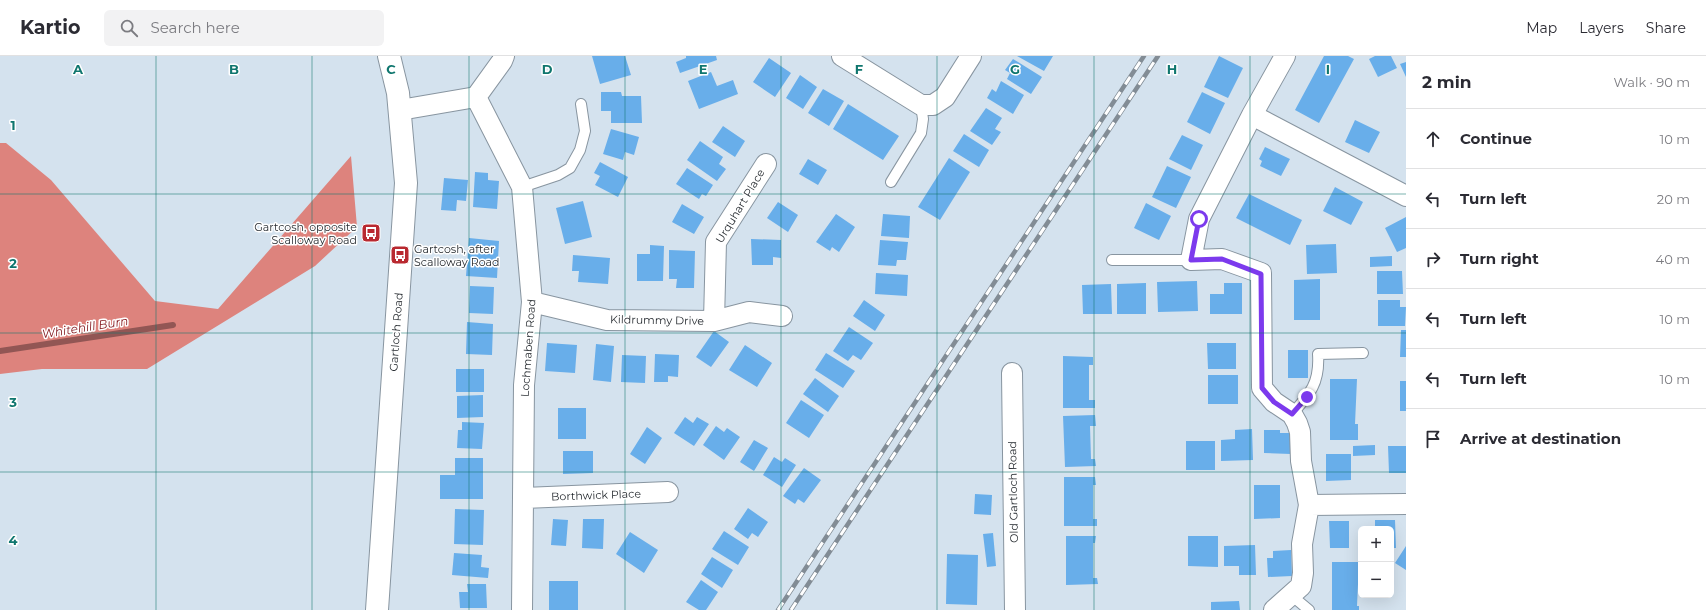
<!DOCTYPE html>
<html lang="en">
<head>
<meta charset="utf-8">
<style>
  body { margin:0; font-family:Montserrat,sans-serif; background:#f2f2f3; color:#2b2b33 }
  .controls { position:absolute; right:12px; bottom:12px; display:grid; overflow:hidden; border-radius:6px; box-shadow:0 4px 16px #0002 }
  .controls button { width:36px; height:36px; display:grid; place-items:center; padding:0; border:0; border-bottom:1px solid #e1e1e2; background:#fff; color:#2b2b33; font:20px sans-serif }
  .stop { position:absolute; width:12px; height:12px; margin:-9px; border:3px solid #7c3aed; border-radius:50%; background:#fff }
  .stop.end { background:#7c3aed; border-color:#fff; box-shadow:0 1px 4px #0008 }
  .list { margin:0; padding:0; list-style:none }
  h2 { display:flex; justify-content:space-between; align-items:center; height:52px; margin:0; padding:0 16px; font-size:17px }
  h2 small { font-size:13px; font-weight:400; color:#7c7c81 }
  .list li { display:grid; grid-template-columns:26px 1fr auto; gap:12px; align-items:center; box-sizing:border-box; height:60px; padding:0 16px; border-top:1px solid #e1e1e2 }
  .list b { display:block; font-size:15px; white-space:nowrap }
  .list em { font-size:13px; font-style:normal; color:#7c7c81 }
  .icon { flex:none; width:22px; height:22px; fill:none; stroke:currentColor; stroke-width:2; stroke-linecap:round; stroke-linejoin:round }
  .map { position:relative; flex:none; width:1406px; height:554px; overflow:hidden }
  header { display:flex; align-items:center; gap:24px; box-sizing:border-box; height:56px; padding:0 20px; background:#fff; border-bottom:1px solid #e1e1e2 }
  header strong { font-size:19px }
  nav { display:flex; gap:22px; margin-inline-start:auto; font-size:14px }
  .search { width:280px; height:36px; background:#f2f2f3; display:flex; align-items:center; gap:10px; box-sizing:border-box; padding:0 14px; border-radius:6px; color:#7c7c81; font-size:15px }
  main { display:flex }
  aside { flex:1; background:#fff }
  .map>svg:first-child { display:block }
  .forest { fill:#dd837d }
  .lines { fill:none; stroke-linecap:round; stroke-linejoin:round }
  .stream { stroke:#925654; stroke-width:6 }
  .building { fill:#68aeea }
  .lane-casing { stroke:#8895a0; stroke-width:12 }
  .street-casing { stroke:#8895a0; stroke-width:22 }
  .secondary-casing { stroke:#8895a0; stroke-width:24 }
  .lane { stroke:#fff; stroke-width:10 }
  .street { stroke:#fff; stroke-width:20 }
  .secondary { stroke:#fff; stroke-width:22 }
  .rail-casing { stroke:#828c95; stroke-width:4.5 }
  .rail { stroke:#fff; stroke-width:3; stroke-dasharray:9; stroke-linecap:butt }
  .route { stroke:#7c3aed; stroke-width:5 }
  .grid { fill:none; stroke:#0f766e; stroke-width:1; stroke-opacity:0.55 }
  .labels { text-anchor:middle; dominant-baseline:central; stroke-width:3; stroke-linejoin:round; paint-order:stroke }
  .street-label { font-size:11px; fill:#262b30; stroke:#fff }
  .poi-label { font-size:11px; fill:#262b30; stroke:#fff; text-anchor:end }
  .water-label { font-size:12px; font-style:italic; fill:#82151b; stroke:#fff }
  .grid-label { font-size:13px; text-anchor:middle; font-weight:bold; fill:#0f766e; stroke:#fff; stroke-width:3; stroke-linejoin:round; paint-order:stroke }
</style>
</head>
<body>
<header>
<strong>Kartio</strong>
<div class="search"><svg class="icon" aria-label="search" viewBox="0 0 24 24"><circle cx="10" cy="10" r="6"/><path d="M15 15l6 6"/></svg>Search here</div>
<nav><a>Map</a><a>Layers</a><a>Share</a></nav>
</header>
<main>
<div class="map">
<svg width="1406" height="554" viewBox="0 0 1406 554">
  <rect width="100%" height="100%" fill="#d4e2ee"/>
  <path class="forest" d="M0 87H6L51 124 155 245 218 253 351 100 357 171 315 210 147 313H42L0 318Z"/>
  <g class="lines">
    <path class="stream" d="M0 295 173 269"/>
  </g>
  <path class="building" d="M592 0H625L631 19 600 28Z
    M686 0H716L717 4 680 17 676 6 686 2Z
    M1017 0H1053L1044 15Z
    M1219 0 1243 12 1228 42 1204 31Z
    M1324 0H1348L1354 3 1319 67 1295 54Z
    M1375 0H1391L1397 12 1378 21 1369 3Z
    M769 2 791 17 775 41 753 26Z
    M1013 3 1042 21 1031 38 1007 23 1010 17 1005 14Z
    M1406 6V21L1400 8Z
    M711 16 717 30 733 24 738 38 699 53 688 25Z
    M800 19 817 31 803 53 786 42Z
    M1001 25 1024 39 1013 58 987 42 992 33 996 36Z
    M823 33 844 45 829 70 808 57Z
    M601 36H621L622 40H641L642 67H611V55H601Z
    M1202 36 1225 47 1210 78 1187 66Z
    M848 48 899 80 883 104 833 73Z
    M986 52 1002 62 995 73 1001 76 992 89 970 75Z
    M1355 64 1380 76 1369 97 1345 86Z
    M723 70 745 85 735 101 712 86Z
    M611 73 639 81 634 99 625 96 623 104 603 98Z
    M964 78 989 94 979 111 953 95Z
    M1182 79 1203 89 1191 114 1169 103Z
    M700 85 723 101 719 108 726 113 717 125 687 104Z
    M1265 91 1290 103 1281 120 1260 110 1262 105 1259 103Z
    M949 102 970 116 940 164 918 151Z
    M808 103 827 114 818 129 799 118Z
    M600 106 628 121 618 141 595 129 600 120 594 117Z
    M1167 110 1191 121 1176 152 1152 141Z
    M687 112 713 129 706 140 702 138 699 143 676 128Z
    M475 116 488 117V124L499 125 497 153 473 151Z
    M444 122 468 124 466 145 457 144 456 155 441 154Z
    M1335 131 1363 146 1351 169 1323 155Z
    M1249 138 1302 164 1290 189 1236 162Z
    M583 145 592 181 565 188 556 152Z
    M778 146 798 159 788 176 767 162Z
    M1146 147 1171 160 1159 184 1134 172Z
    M682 148 704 161 694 178 672 166Z
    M836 158 855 171 839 196 832 191 830 195 816 186Z
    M883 158 910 160 909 182 881 180Z
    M1406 161V192L1397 196 1385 172Z
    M469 182 499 185 497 222 466 220Z
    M751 183 781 184V202L773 201V209H752Z
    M880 184 908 186 906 204H897L896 210 878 209Z
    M1336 188 1337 217 1307 218 1306 189Z
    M650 189 664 190 663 225H637V198H650Z
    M669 194 695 195 694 232H676L677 223H669Z
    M573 199 610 202 608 228 578 226 579 215H572Z
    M1392 200V210L1370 211V201Z
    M1377 215H1402L1403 238H1377Z
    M876 217 908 219 907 240 875 238Z
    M1320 223V264H1294V224Z
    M1197 225 1198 255 1158 256 1157 226Z
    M1146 227V258H1117V228Z
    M1224 227H1242V258H1210V238H1224Z
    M1111 228 1112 258H1083L1082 229Z
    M470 230 494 231 493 258 469 257Z
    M864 244 885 259 875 275 853 260Z
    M1378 244H1400V251H1406L1405 270H1378Z
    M467 266 493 268 492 299 466 298Z
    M849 271 873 287 861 304 853 299 848 305 833 295Z
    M1401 274H1406V301H1400Z
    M714 275 729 286 711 311 696 301Z
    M547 287 577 289 575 317 545 315Z
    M1207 287H1236V313H1208Z
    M596 288 614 290 611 326 593 324Z
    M745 289 772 307 757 331 729 314Z
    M1288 294H1308V322H1288Z
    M826 297 855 315 843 332 815 314Z
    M655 298 679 299 678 321 668 320V326H654Z
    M622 299 646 300 645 327 621 326Z
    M1063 300 1093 301V309H1089V344H1095V352H1063Z
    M456 313H484V336H456Z
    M1208 319H1238V348H1208Z
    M815 322 839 340 828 356 803 338Z
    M1330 323H1357L1355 368H1358V384H1330Z
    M1400 325H1406V355H1400Z
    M483 339V361L457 362V340Z
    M801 344 824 359 809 382 786 367Z
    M558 352H586V383H558Z
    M1095 359 1096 370H1090L1091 403H1095L1096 410 1065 411 1063 360Z
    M685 361 693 367 697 361 709 368 694 390 674 377Z
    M462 366 484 367 482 393 457 392 458 374H462Z
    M716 370 724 376 727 372 740 381 724 404 703 389Z
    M647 371 662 382 645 408 630 398Z
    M1252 373 1253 404 1221 405V384L1235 383V374Z
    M1264 374H1280V377H1291V398L1264 397Z
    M754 384 768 392 754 415 740 406Z
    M1186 385H1215V414H1186Z
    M1375 389V399L1353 400V390Z
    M1388 390H1406V417H1389Z
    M563 395H593V417L563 418Z
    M1326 398H1351V424L1326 425Z
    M774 401 782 406 785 402 796 409 782 431 763 419Z
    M455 402H483V443H440V419H455Z
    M804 412 821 424 804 447 798 443 795 448 783 440Z
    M1064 421H1095L1096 429H1093V463H1097V470H1064Z
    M1254 429H1280V462L1254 463Z
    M975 438 992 439 991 459 974 458Z
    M748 452 768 466 758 481 752 477 748 483 734 473Z
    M455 453 484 454 483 489 454 488Z
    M553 463 568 464 566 490 551 489Z
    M583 463H604L603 493 582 492Z
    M1375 464H1395L1396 492H1391V473H1375Z
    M1329 465H1349V492H1330Z
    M724 475 749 491 738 509 712 493Z
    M630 476 658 494 644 517 616 498Z
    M993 477 996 510 987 511 983 478Z
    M1066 480H1096L1095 487H1093V522H1097L1098 528 1066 529Z
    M1188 480H1218V511L1188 510Z
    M1255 489 1256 519H1239V510H1224V490Z
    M1406 490V514L1395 507Z
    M1291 494 1292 520 1268 521 1267 502H1273V495Z
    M454 497 482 499 481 511 489 512 488 522 452 519Z
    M947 498 978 499 977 549 946 548Z
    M712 501 733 514 722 532 701 518Z
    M1332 506H1359L1357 550H1359V554H1332Z
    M701 524 718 536 706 554H699L686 546Z
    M549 525H578V554H549Z
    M467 528H486L487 552H460L459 536H468Z
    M1239 545 1240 554H1211V546Z"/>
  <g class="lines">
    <g class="lane-casing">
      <path id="lane" d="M891 126 921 77 923 63 921 49
        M522 131 558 119 570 112 580 94 585 75 581 48
        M1112 204H1191
        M1292 358C1310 338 1320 327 1318 298L1363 297
        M1291 539 1309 554"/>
    </g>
    <g class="street-casing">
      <path id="street" d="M842 0 921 49H933L945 41 971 0
        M1285 0 1252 59 1199 163 1191 204 1222 203 1261 217 1262 332 1274 346 1292 358 1297 367 1300 376 1301 405 1309 449
        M476 41 522 131 532 246 524 329 522 554
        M400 54 476 41 502 5 504 0
        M1252 59 1406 140
        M532 246 607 264 714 265 749 256 782 260
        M714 265 716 186 766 108
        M1012 317 1015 554
        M524 442 668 436
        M1274 554 1301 530 1303 517 1302 488 1309 449 1406 448"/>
    </g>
    <g class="secondary-casing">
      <path id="secondary" d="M377 554 406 127 398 37 389 0"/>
    </g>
    <use href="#lane" class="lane"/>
    <use href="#street" class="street"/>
    <use href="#secondary" class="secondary"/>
    <g class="rail-casing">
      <path id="rail" d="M778 554 1144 0
        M791 554 1158 0"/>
    </g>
    <use href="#rail" class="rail"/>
  </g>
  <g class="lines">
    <path class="route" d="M1199 163 1191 204 1222 203 1261 218 1262 332 1274 346 1292 358 1307 341"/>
  </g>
  <path class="grid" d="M156 0V554M312 0V554M469 0V554M625 0V554M781 0V554M937 0V554M1094 0V554M1250 0V554M0 138H1406M0 277H1406M0 416H1406"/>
  <defs>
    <g id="bus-square" transform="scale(1)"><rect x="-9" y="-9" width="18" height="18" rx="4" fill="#b92930" stroke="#fff"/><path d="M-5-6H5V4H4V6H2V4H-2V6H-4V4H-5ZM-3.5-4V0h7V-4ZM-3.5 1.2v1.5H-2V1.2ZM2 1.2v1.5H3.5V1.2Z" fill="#fff"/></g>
  </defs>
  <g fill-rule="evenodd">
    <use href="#bus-square" x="371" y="177"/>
    <use href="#bus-square" x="400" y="199"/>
  </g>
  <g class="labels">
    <g class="street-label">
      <text transform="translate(740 150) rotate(-59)">Urquhart Place</text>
      <text transform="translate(657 264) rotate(1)">Kildrummy Drive</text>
      <text transform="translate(396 276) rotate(-86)">Gartloch Road</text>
      <text transform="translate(528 292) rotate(-86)">Lochmaben Road</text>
      <text transform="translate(1013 436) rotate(-91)">Old Gartloch Road</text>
      <text transform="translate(596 439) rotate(-2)">Borthwick Place</text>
    </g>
    <g class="poi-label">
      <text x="357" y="171">Gartcosh, opposite<tspan x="357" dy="13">Scalloway Road</tspan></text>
      <text x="414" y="193" text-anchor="start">Gartcosh, after<tspan x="414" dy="13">Scalloway Road</tspan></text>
    </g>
    <g class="water-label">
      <text transform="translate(85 271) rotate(-9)">Whitehill Burn</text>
    </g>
  </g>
  <g class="grid-label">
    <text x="78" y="18">A</text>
    <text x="234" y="18">B</text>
    <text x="391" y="18">C</text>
    <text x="547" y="18">D</text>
    <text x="703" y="18">E</text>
    <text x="859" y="18">F</text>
    <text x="1015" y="18">G</text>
    <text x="1172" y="18">H</text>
    <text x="1328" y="18">I</text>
    <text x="13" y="74">1</text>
    <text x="13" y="212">2</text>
    <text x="13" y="351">3</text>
    <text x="13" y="489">4</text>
  </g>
</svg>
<div class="controls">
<button>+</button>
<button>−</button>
</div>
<div class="stop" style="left:1199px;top:163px"></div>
<div class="stop end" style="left:1307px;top:341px"></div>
</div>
<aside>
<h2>2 min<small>Walk · 90 m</small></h2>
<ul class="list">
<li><svg class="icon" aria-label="ahead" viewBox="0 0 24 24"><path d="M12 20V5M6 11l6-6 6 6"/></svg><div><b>Continue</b></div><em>10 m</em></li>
<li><svg class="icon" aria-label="left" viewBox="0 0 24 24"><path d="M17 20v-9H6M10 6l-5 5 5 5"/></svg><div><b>Turn left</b></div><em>20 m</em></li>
<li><svg class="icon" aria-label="right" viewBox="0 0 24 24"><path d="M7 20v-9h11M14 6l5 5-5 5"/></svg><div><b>Turn right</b></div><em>40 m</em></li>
<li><svg class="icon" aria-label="left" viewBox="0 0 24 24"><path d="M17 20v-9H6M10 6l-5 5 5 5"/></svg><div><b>Turn left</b></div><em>10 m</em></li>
<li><svg class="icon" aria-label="left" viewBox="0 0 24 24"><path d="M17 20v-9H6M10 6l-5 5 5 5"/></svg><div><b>Turn left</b></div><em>10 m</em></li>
<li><svg class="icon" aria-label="arrive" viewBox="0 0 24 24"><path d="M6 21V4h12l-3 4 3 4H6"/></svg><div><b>Arrive at destination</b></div></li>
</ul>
</aside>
</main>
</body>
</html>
